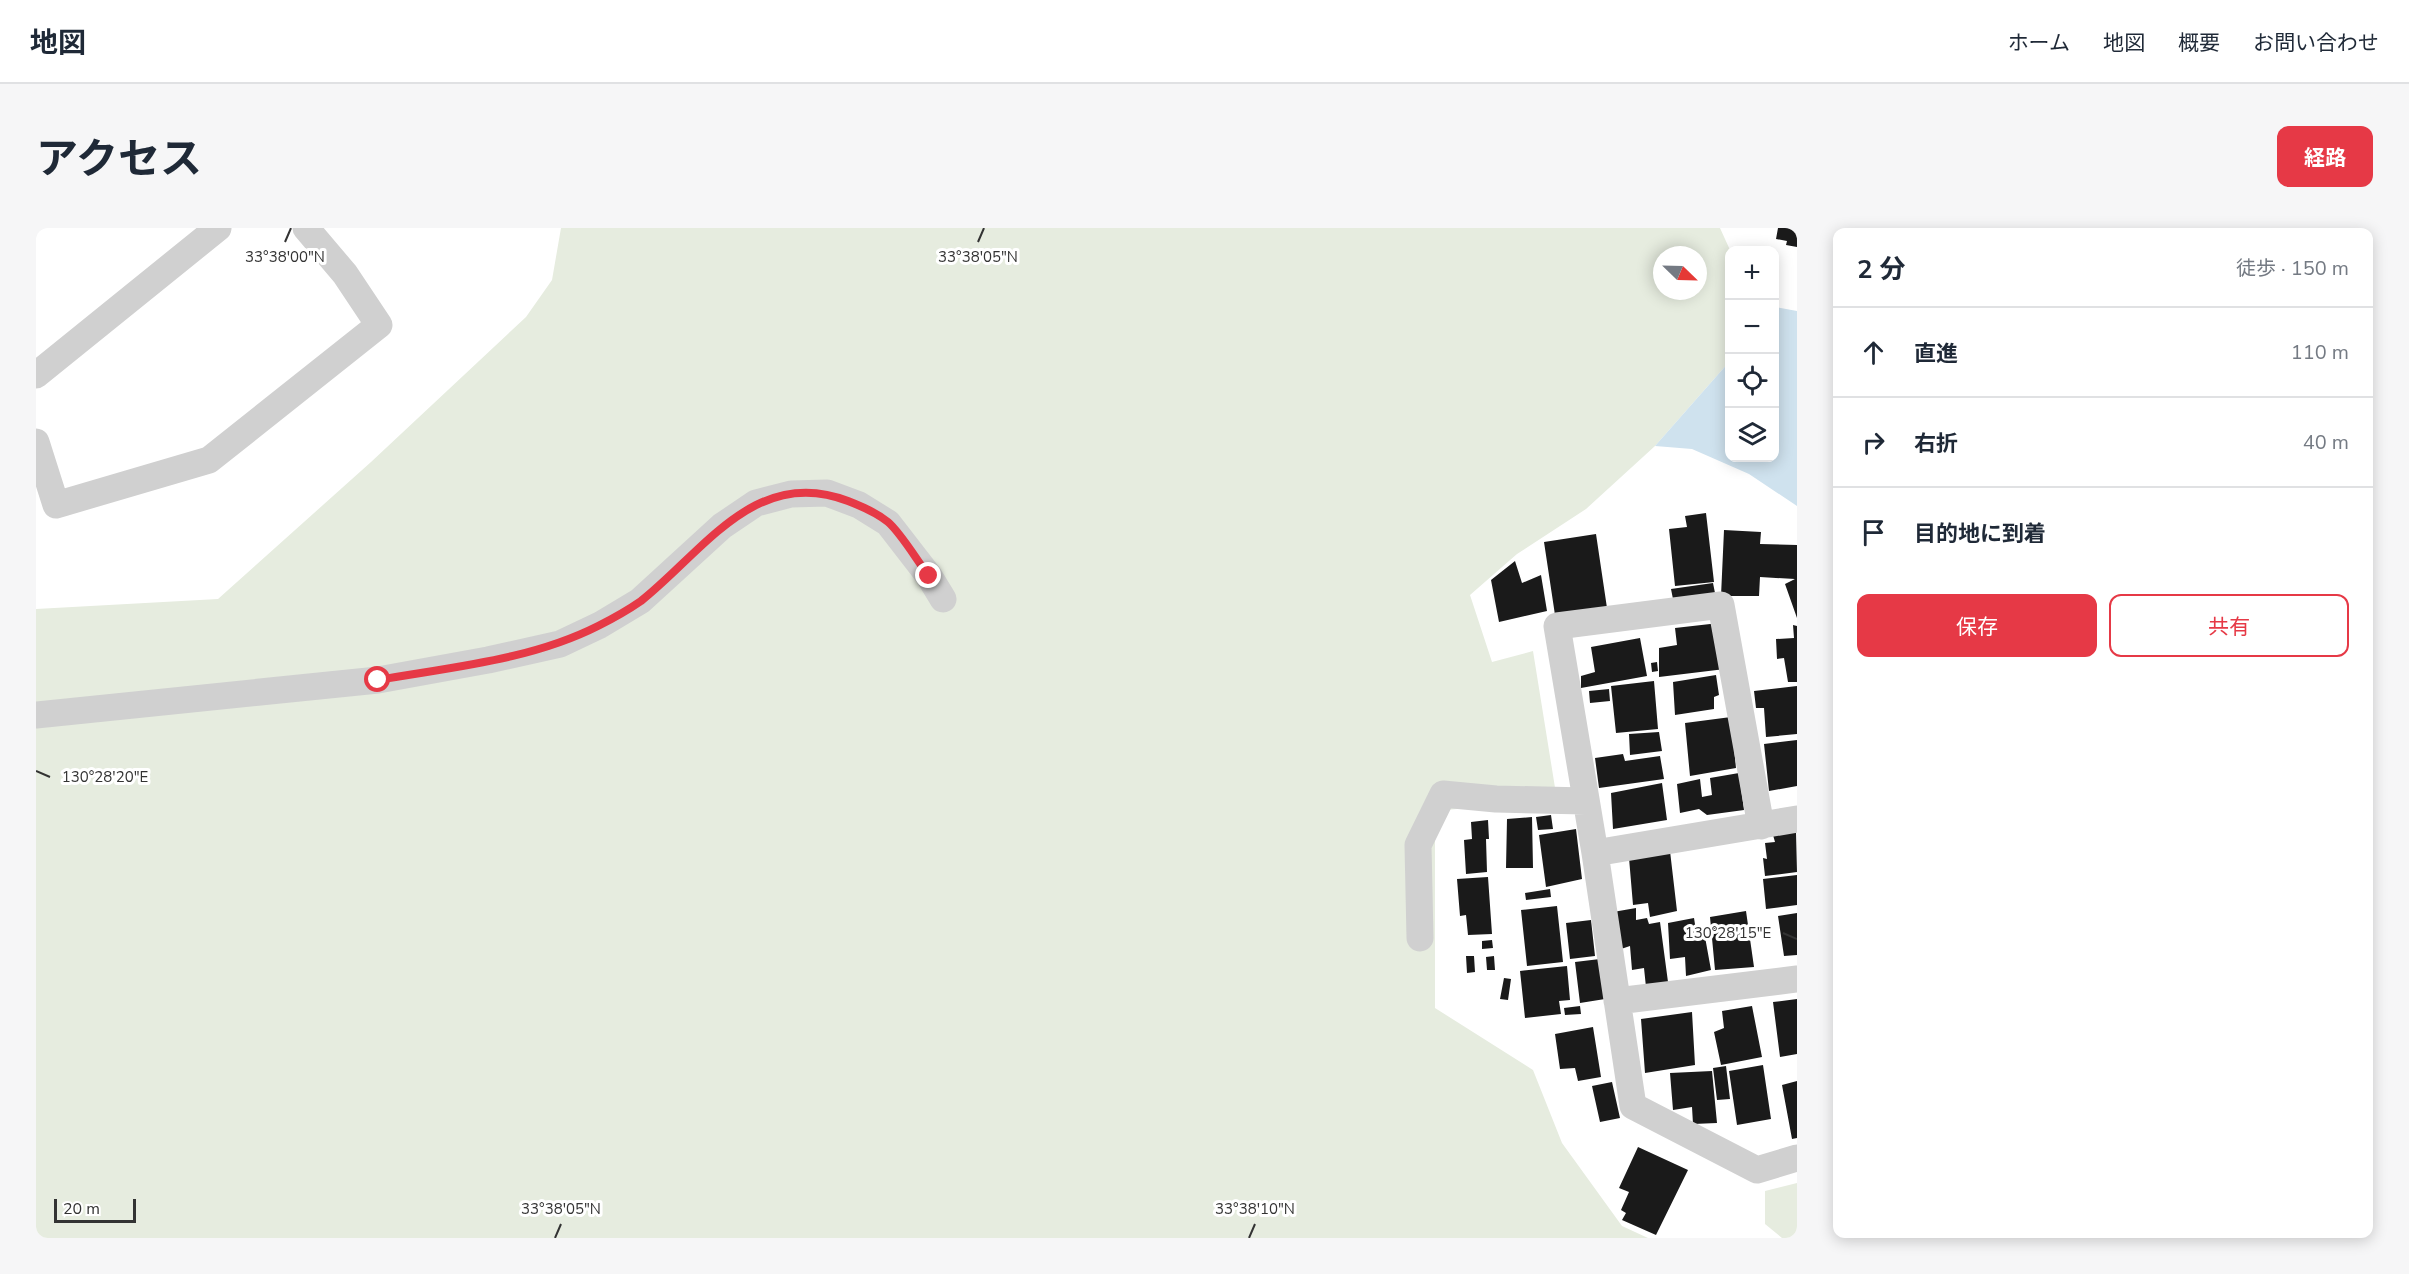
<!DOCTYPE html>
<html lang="ja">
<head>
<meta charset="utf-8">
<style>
  body { margin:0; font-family:"Nunito Sans","Noto Sans JP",sans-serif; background:#f6f6f7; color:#1f2937 }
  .controls { position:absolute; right:18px; top:18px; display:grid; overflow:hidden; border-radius:12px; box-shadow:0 3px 15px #0003 }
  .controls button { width:54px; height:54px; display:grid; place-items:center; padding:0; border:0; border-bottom:2px solid #e0e1e3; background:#fff; color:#1f2937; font:30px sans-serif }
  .compass { position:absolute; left:1617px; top:18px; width:54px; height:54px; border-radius:50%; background:#fff; box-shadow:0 3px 15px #0003; rotate:113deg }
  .scale { position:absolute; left:18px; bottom:15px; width:82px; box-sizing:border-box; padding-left:6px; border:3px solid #333; border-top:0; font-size:16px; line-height:21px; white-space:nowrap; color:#333; -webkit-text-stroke:4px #fff; paint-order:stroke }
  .stop { position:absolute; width:18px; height:18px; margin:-14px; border:4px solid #e63946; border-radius:50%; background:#fff }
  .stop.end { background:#e63946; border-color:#fff; box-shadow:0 2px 6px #0008 }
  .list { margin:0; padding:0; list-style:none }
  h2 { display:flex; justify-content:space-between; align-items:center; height:78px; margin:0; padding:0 24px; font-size:26px }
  h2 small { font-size:20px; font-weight:400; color:#747a83 }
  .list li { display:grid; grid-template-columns:39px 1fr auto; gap:18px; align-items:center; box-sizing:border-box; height:90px; padding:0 24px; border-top:2px solid #e0e1e3 }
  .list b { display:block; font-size:22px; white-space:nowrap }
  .list em { font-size:20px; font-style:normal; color:#747a83 }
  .actions { display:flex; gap:12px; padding:18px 24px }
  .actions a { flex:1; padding:14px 0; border:2px solid #e63946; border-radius:12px; text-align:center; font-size:21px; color:#e63946 }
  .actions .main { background:#e63946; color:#fff }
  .icon { flex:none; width:33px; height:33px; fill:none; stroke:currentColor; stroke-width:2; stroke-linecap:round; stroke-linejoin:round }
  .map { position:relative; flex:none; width:1761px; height:1010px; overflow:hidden; border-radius:12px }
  header { display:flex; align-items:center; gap:36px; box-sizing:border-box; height:84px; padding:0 30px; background:#fff; border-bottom:2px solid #e0e1e3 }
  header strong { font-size:28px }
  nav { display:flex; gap:33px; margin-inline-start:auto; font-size:21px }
  .intro { display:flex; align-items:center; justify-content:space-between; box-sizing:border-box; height:144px; padding:0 36px }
  h1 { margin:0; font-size:42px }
  .button { padding:15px 27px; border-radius:12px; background:#e63946; color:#fff; font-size:21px; font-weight:700 }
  main { display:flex; gap:36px; padding:0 36px }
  aside { flex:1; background:#fff; border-radius:12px; box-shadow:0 3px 15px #0003 }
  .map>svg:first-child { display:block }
  .green { fill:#e6ecdf; fill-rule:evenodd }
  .water { fill:#cfe2ee }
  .building { fill:#1a1a1a }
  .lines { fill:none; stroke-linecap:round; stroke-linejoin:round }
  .minor { stroke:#d0d0d0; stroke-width:27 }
  .route { stroke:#e63946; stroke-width:8 }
  .ticks { fill:none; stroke:#333; stroke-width:2 }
  .ticks-label { font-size:15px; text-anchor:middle; fill:#333; stroke:#fff; stroke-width:6; stroke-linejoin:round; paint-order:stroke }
</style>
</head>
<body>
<header>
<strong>地図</strong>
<nav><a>ホーム</a><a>地図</a><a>概要</a><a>お問い合わせ</a></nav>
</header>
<div class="intro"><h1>アクセス</h1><a class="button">経路</a></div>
<main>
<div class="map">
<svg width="1761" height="1010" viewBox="0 0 1761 1010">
  <rect width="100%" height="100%" fill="#fff"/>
  <path class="green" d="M525 0H1684L1694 22 1693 134 1619 218 1550 281 1481 326 1434 367 1456 434 1497 423 1521 572 1399 583V780L1497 842 1526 915 1586 998 1612 1010H0V381L182 371 335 234 490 89 516 52ZM1626 27H1662V63H1626Z
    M1761 955V1010H1746L1729 996V963Z"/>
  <path class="water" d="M1739 79 1761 83V278L1713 246 1656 221 1619 218 1693 134 1694 230H1738Z"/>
  <path class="building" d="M1742 0H1761V19L1750 17 1751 13 1740 11Z
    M1670 285 1678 354 1639 358 1633 301 1651 299 1649 288Z
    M1688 302 1725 304 1724 316 1761 317V390L1749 356 1759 351 1724 349 1723 368H1685Z
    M1560 306 1571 380 1519 387 1508 314Z
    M1479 333 1486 355 1505 347 1511 383 1463 394 1455 352Z
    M1677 355 1679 365 1637 371 1635 361Z
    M1683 395 1689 441 1623 449V420L1641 417 1639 400Z
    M1757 397 1761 398V454H1752L1748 430 1741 431 1740 411 1758 410Z
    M1604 410 1611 448 1545 460V448L1559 444 1555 419Z
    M1621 434 1622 443 1616 444 1615 435Z
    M1680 447 1683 467 1678 469V481L1639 487 1637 454Z
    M1618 453 1622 501 1580 505 1575 458Z
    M1761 458V506L1730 509 1728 480H1720L1718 463Z
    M1573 461 1574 473 1554 475 1553 463Z
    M1695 489 1700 540 1654 548 1649 495Z
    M1623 504 1626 523 1594 527 1593 506Z
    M1761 512V558L1733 563 1728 516Z
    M1587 526 1589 533 1624 528 1628 551 1563 560 1559 530Z
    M1703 545 1708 582 1671 587 1663 581 1644 585 1641 556 1664 551 1666 569 1676 567 1674 550Z
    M1626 555 1631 592 1577 601 1575 565Z
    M1515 587 1517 601 1502 602 1500 589Z
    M1496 589 1497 640H1470L1471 591Z
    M1452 592 1453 611H1450L1451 644 1430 646 1428 612 1436 611 1435 594Z
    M1540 601 1546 651 1510 659 1503 607Z
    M1760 604 1761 644 1729 648 1727 630 1731 631 1729 615 1739 614 1737 607Z
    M1634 623 1641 683 1614 689 1612 675 1597 677 1593 630Z
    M1761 647V677L1730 681 1727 651Z
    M1452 649 1456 706 1432 707 1430 687 1424 688 1421 651Z
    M1514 661 1515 669 1490 672 1489 665Z
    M1521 678 1527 734 1491 738 1485 682Z
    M1600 680V692L1611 690 1613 696 1624 694 1632 754 1610 759 1608 740 1596 742 1594 718 1582 722 1577 684Z
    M1710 683 1718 739 1679 742 1674 689Z
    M1761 685V727L1748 728 1742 688Z
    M1658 690 1661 709H1669L1675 742 1650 748 1649 729 1634 731 1632 695Z
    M1555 692 1559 728 1534 731 1530 695Z
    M1456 712 1457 720 1446 721V713Z
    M1430 728H1438L1439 744 1431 745Z
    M1458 728 1459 742H1451L1450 729Z
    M1564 731 1569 771 1544 775 1539 734Z
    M1531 738 1534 772 1523 773 1525 786 1489 790 1484 743Z
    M1468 750 1475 751 1472 772 1464 771Z
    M1761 771V826L1744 829 1737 774Z
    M1544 778 1545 786 1529 787 1528 780Z
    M1716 778 1726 829 1685 837 1678 804 1688 800 1686 783Z
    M1656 784 1659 837 1609 845 1605 791Z
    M1557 799 1565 849 1542 853 1539 840 1524 841 1519 806Z
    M1727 837 1735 891 1701 897 1693 843Z
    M1690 838 1694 871 1681 872 1677 840Z
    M1676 843 1681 895 1657 896 1656 879 1637 882 1634 845Z
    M1761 853V910L1756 911 1746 857Z
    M1576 854 1584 890 1564 894 1556 858Z
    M1602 919 1652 942 1620 1007 1586 992 1590 985 1585 982 1593 964 1583 960Z"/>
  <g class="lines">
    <path class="minor" d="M0 147 182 0
      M0 214 20 277 173 232 343 97 309 46 270 0
      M0 487 342 452 452 432 524 416 564 397 604 373 686 298 720 275 755 266 791 265 823 277 852 295 893 348 907 371
      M1761 591 1559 625 1597 878 1721 942 1761 930
      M1559 625 1521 398 1685 377 1725 598
      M1384 710 1382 617 1407 566 1460 571 1550 573
      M1581 773 1761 751"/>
  </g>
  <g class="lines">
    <path class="route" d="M342 452C416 439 495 432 562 398 576 391 592 382 605 373 667 324 720 237 812 273 825 278 841 285 852 294 865 305 882 334 893 348"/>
  </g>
  <path class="ticks" d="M249 14 255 0M942 14 948 0M0 543 14 549M1747 705 1761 711M519 1010 525 996M1213 1010 1219 996"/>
  <g class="ticks-label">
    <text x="249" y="34">33°38'00"N</text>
    <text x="942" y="34">33°38'05"N</text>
    <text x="69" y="554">130°28'20"E</text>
    <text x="1692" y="710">130°28'15"E</text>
    <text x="525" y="986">33°38'05"N</text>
    <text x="1219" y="986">33°38'10"N</text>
  </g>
</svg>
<div class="controls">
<button>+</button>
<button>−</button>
<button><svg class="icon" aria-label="locate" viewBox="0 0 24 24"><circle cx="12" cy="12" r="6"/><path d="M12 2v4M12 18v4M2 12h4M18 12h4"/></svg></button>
<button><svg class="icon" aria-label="layers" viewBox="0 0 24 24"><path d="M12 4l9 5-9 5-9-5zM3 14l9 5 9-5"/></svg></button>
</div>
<svg class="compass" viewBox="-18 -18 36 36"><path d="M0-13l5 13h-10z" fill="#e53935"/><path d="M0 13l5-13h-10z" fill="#747a83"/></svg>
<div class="scale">20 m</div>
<div class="stop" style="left:342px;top:452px"></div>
<div class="stop end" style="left:893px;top:348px"></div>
</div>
<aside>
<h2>2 分<small>徒歩 · 150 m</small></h2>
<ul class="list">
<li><svg class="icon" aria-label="ahead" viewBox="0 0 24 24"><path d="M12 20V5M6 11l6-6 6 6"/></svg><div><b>直進</b></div><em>110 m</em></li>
<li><svg class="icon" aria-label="right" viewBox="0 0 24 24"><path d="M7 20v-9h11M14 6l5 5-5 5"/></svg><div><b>右折</b></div><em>40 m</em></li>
<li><svg class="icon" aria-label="arrive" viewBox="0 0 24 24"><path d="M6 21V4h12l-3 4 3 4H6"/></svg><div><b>目的地に到着</b></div></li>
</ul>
<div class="actions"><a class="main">保存</a><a>共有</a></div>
</aside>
</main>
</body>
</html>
